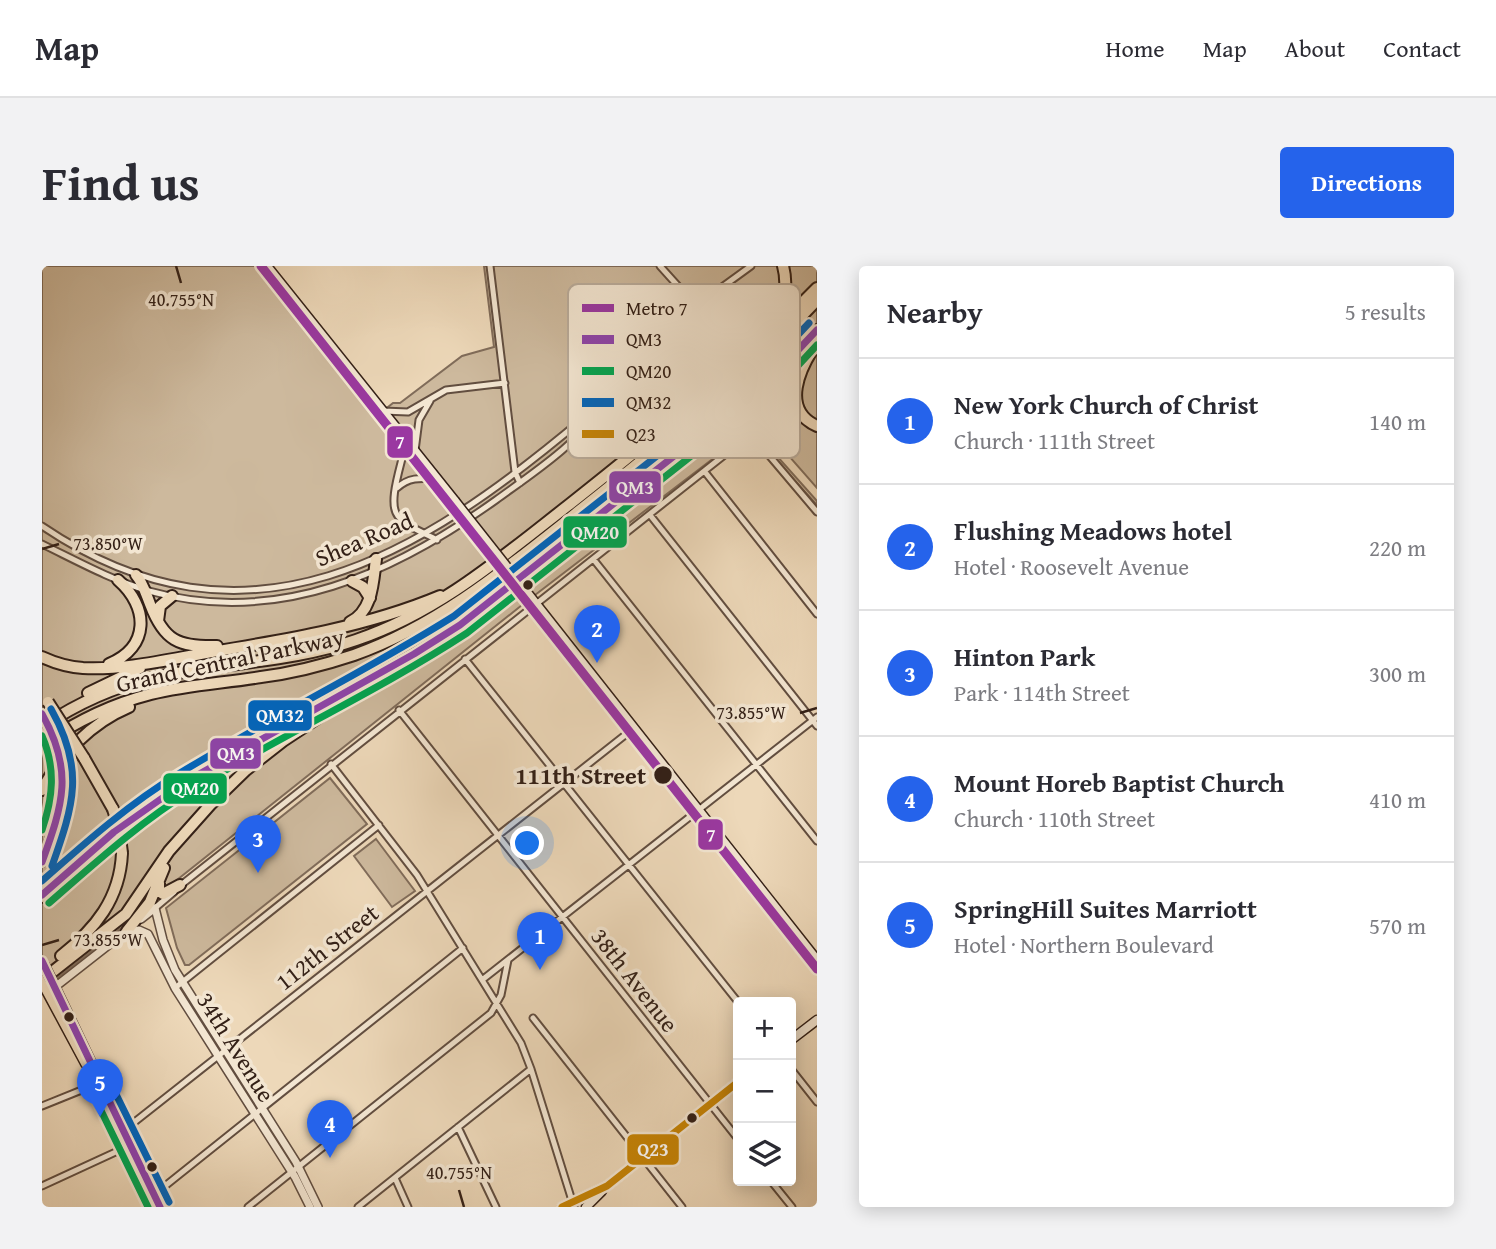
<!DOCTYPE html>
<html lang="en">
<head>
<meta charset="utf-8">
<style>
  body { margin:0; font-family:"Gentium Book Plus",serif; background:#f2f2f3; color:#2b2b33 }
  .controls { position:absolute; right:21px; bottom:21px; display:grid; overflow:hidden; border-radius:7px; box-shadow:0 4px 18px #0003 }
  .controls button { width:63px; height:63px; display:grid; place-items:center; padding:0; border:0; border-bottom:2px solid #e1e1e2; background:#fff; color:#2b2b33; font:35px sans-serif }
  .you { position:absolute; left:486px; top:578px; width:24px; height:24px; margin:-18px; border:5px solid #fff; border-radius:50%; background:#1a73e8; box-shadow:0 0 0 10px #1a73e833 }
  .badge { display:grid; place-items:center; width:46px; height:46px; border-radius:50%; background:#2563eb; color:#fff; font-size:23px; font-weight:700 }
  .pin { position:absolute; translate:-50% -58px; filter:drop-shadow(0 2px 4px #0008) }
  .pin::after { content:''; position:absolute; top:37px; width:24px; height:21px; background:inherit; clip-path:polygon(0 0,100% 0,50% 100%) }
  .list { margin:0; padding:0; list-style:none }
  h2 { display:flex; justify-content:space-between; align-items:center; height:91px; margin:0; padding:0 28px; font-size:30px }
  h2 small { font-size:23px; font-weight:400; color:#7c7c81 }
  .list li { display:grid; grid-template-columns:46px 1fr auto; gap:21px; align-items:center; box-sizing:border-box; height:126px; padding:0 28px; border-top:2px solid #e1e1e2 }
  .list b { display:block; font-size:26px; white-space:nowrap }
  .list p { margin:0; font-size:23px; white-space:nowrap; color:#7c7c81 }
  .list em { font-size:23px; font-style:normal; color:#7c7c81 }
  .icon { flex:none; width:38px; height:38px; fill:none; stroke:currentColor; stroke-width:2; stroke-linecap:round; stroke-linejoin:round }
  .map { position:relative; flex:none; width:775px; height:941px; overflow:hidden; border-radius:7px }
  header { display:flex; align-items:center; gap:42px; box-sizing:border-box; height:98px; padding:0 35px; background:#fff; border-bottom:2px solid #e1e1e2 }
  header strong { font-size:33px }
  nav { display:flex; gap:38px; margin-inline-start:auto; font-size:24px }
  .intro { display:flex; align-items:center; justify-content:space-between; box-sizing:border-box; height:168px; padding:0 42px }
  h1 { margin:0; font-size:49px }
  .button { padding:18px 32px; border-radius:7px; background:#2563eb; color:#fff; font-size:24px; font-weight:700 }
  main { display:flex; gap:42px; padding:0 42px }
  aside { flex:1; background:#fff; border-radius:7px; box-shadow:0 4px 18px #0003 }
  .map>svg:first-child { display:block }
  .green { fill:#cdb99d; stroke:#806c5a; stroke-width:2 }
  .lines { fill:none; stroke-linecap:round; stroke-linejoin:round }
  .minor-casing { stroke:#624e40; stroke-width:9 }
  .tertiary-casing { stroke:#624e40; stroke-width:10 }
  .secondary-casing { stroke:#332017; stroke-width:11 }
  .primary-casing { stroke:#332017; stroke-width:12 }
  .motorway-casing { stroke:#332017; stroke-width:14 }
  .minor { stroke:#f3e6d2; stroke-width:5 }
  .tertiary { stroke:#f3e6d2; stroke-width:7 }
  .secondary { stroke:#f3e6d2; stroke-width:8 }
  .primary { stroke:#edd8b9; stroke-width:9 }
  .motorway { stroke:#edd8b9; stroke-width:10 }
  .secondary-bridge-casing { stroke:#332017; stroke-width:11; stroke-linecap:butt }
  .primary-bridge-casing { stroke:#332017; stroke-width:12; stroke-linecap:butt }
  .motorway-bridge-casing { stroke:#332017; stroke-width:14; stroke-linecap:butt }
  .secondary-bridge { stroke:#f3e6d2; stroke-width:8 }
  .primary-bridge { stroke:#edd8b9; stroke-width:9 }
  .motorway-bridge { stroke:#edd8b9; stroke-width:10 }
  .bus-1-casing { stroke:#f3e6d2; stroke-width:12 }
  .bus-2-casing { stroke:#f3e6d2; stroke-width:12 }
  .bus-3-casing { stroke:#f3e6d2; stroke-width:12 }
  .bus-4-casing { stroke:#f3e6d2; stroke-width:12 }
  .bus-1 { stroke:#8e44ad; stroke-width:7 }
  .bus-2 { stroke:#00a651; stroke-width:7 }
  .bus-3 { stroke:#0065bd; stroke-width:7 }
  .bus-4 { stroke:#c68406; stroke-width:7 }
  .metro-1-casing { stroke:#f3e6d2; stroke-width:14 }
  .metro-1 { stroke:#9a38a1; stroke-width:9 }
  .ticks { fill:none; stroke:#332017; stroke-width:2.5 }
  .bus-dot { fill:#332017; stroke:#f3e6d2; stroke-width:2.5 }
  .labels { text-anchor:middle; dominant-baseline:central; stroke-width:7; stroke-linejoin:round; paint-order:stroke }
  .street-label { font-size:24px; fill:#332017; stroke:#f3e6d2 }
  .stop-label { font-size:24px; font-weight:bold; fill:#332017; stroke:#f3e6d2; text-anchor:end }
  .key { fill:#f3e6d2; stroke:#b9ab9a; stroke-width:2 }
  .key-label { font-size:19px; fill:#332017 }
  .ticks-label { font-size:18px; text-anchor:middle; fill:#332017; stroke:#f3e6d2; stroke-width:7; stroke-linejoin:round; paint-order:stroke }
  .line-badge { stroke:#f3e6d2; stroke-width:2.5 }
  .badge-label { font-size:19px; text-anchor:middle; font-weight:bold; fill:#fff }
</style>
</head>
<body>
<header>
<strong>Map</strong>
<nav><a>Home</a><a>Map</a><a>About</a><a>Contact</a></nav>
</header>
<div class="intro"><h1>Find us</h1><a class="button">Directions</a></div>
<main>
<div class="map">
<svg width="775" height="941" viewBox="0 0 775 941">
  <rect width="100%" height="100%" fill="#edd8b9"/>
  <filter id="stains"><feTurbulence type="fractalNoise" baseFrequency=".00286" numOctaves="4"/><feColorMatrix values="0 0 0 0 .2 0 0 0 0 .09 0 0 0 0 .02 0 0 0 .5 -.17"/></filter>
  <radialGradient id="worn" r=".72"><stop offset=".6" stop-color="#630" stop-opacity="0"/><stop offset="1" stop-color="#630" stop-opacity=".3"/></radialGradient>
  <path class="green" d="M0 0H225L341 145 351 137H358L420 90 452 81 442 0H775V222L718 157 710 162 775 235V239L707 165 480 339 106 637 88 655 0 724Z
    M288 512 325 558 147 699H143L135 682 124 642Z
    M334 573 373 625 350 641 312 590Z"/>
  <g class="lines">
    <g class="minor-casing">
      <path id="minor" d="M448 0 473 206 478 217
        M618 0 654 40
        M592 102 604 105 612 115
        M575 115C572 129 577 138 590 142
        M341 145 366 146 404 124 463 117
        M364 174C362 193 344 236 356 250 365 261 383 267 395 274
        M373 185 377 154 388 135
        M663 206 775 348
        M355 222C367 211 378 212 394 213
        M608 249 775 460
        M0 260C205 399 378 290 543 151 558 139 566 119 581 107 585 103 591 103 595 100 604 95 614 89 622 83
        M0 278C35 295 69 314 107 325 236 361 352 307 454 234 476 218 498 203 518 186 531 175 544 161 559 152 573 143 590 146 605 139 618 126 611 109 617 93L654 40 709 0
        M552 294 775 575
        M423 393 696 736
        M357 444 696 873
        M289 498 375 609 479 777 489 803 532 941
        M139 619 709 168 775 246
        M113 642 132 626
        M440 714 775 451
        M133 722 337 559
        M491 752 640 941
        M749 803 775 836
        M0 840 57 817
        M416 861 454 941
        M353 912 366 941
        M729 915 750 941
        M0 920 78 884 90 858C257 725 425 594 592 462
        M112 926 123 920 421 682
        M206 941 449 747 459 729 466 694
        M316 941 489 803"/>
    </g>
    <g class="tertiary-casing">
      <path id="tertiary" d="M99 653 113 642 121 674 133 704 254 896 276 941
        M86 667 97 664 106 668 133 722 253 911 268 941
        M13 721 87 663"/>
    </g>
    <g class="secondary-casing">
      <path id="secondary" d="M225 0 413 235
        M484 325 775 694
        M749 774 775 754
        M520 941 565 920 696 816
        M544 941 560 925"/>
    </g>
    <g class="primary-casing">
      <path id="primary" d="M0 596 19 542 22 514
        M9 713 118 941
        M0 716 44 798"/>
    </g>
    <g class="motorway-casing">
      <path id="motorway" d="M722 68C738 47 748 26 741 0
        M775 77C758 101 738 144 775 160
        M94 309C101 317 104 328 108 338 122 375 136 381 175 380
        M310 315 321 321 328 332
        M116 355 118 340 130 330
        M308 356C331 345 331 315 334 293
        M0 391C13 397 27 401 41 402 82 404 124 394 164 387 243 374 324 361 398 330
        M67 398C108 381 107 341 76 314
        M46 427 98 402
        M0 461C34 438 71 421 111 412 178 396 248 397 314 374 397 346 460 291 528 238 614 170 698 101 775 22
        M0 479C33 456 70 438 109 428 145 419 183 417 219 411 251 407 282 399 312 389 399 358 466 301 538 244 621 178 702 112 775 34
        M42 492 71 543
        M0 524C19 488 49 457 87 441
        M117 617V625L121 628 138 619
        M0 631 63 573 143 516 372 388 418 359 703 134 743 98 775 64
        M85 665 108 636 122 602
        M19 690C53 663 78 633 80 587
        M0 714 84 648 127 585 168 539 204 504 241 475 312 428"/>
    </g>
    <use href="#minor" class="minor"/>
    <use href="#tertiary" class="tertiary"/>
    <use href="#secondary" class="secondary"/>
    <use href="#primary" class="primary"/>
    <use href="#motorway" class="motorway"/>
    <g class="secondary-bridge-casing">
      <path id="secondary-bridge" d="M413 235 484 325"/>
    </g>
    <g class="primary-bridge-casing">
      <path id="primary-bridge" d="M0 448 17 481 22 514
        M2 699 9 713"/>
    </g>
    <g class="motorway-bridge-casing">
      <path id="motorway-bridge" d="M6 436 42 492
        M71 543 77 563 80 587"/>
    </g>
    <use href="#secondary-bridge" class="secondary-bridge"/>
    <use href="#primary-bridge" class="primary-bridge"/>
    <use href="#motorway-bridge" class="motorway-bridge"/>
    <g class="bus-1-casing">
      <path id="bus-1" d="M0 448C32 505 21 538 0 596
        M0 629 72 566 143 516 372 388 418 359 703 134 743 98 775 64
        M0 695 118 941"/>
    </g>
    <g class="bus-2-casing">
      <path id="bus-2" d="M0 470C14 502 11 532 0 564
        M7 637C53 597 98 556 150 524 240 469 336 425 425 367L710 142 750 106 775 79
        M48 822 106 941"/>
    </g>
    <g class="bus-3-casing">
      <path id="bus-3" d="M9 443C43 503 32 538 10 600
        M0 615C44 576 88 537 138 507 228 452 323 406 412 350L696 126 736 90 767 57
        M66 812 127 936"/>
    </g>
    <g class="bus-4-casing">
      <path id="bus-4" d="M520 941 565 920 696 816"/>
    </g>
    <use href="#bus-1" class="bus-1"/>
    <use href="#bus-2" class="bus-2"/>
    <use href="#bus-3" class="bus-3"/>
    <use href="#bus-4" class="bus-4"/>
    <g class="metro-1-casing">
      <path id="metro-1" d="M219 0 775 703"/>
    </g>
    <use href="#metro-1" class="metro-1"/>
  </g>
  <path class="ticks" d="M134 0 139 17M0 283 17 278M758 447 775 442M0 679 17 674M417 924 422 941"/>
  <g class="bus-dot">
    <circle cx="486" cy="319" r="6"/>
    <circle cx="621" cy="509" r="10"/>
    <circle cx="27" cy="751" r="6"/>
    <circle cx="650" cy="852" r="6"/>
    <circle cx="110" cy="901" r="6"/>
  </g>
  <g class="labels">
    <g class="street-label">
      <text transform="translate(322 273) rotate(-23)">Shea Road</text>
      <text transform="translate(188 394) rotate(-12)">Grand Central Parkway</text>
      <text transform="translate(285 681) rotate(-38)">112th Street</text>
      <text transform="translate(593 714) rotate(52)">38th Avenue</text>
      <text transform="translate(194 781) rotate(58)">34th Avenue</text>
    </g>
    <g class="stop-label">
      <text x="604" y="509">111th Street</text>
    </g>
  </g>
  <rect x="526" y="18" width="232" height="174" rx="10" class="key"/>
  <rect x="540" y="38" width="32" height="8" fill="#9a38a1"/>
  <rect x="540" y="69" width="32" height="9" fill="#8e44ad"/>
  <rect x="540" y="101" width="32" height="8" fill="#00a651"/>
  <rect x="540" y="132" width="32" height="9" fill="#0065bd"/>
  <rect x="540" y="164" width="32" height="8" fill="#c68406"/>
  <g class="key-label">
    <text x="584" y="49">Metro 7</text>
    <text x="584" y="80">QM3</text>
    <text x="584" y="112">QM20</text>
    <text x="584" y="143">QM32</text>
    <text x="584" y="175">Q23</text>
  </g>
  <g class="ticks-label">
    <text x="139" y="40">40.755°N</text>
    <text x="66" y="284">73.850°W</text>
    <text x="709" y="453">73.855°W</text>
    <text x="66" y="680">73.855°W</text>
    <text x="417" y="913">40.755°N</text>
  </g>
  <g class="line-badge">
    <rect x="344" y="159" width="28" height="34" rx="7" fill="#9a38a1"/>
    <rect x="566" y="204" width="54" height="34" rx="7" fill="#8e44ad"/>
    <rect x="520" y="249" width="66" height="34" rx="7" fill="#00a651"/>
    <rect x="205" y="433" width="66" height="33" rx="7" fill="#0065bd"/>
    <rect x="167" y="471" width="53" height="33" rx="7" fill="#8e44ad"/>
    <rect x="120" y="506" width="66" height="33" rx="7" fill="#00a651"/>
    <rect x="655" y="552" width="27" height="33" rx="7" fill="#9a38a1"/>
    <rect x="584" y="867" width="54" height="33" rx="7" fill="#c68406"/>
  </g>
  <g class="badge-label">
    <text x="358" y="182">7</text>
    <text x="593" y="228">QM3</text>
    <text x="553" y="273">QM20</text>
    <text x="238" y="456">QM32</text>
    <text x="194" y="494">QM3</text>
    <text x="153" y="529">QM20</text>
    <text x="669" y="575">7</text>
    <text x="611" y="890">Q23</text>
  </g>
  <rect width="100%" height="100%" filter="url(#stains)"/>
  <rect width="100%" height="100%" fill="url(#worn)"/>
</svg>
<div class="controls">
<button>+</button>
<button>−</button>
<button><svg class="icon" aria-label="layers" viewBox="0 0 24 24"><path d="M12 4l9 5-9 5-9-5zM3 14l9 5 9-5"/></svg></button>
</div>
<div class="you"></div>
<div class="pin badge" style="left:498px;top:704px">1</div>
<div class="pin badge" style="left:555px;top:397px">2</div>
<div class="pin badge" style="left:216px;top:607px">3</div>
<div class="pin badge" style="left:288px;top:892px">4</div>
<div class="pin badge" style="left:58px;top:851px">5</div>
</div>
<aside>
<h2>Nearby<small>5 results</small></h2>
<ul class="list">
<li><span class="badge">1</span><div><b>New York Church of Christ</b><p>Church · 111th Street</p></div><em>140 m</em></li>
<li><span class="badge">2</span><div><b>Flushing Meadows hotel</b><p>Hotel · Roosevelt Avenue</p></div><em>220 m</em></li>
<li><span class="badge">3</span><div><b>Hinton Park</b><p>Park · 114th Street</p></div><em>300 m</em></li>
<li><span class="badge">4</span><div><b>Mount Horeb Baptist Church</b><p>Church · 110th Street</p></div><em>410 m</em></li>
<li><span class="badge">5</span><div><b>SpringHill Suites Marriott</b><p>Hotel · Northern Boulevard</p></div><em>570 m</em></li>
</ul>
</aside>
</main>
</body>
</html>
